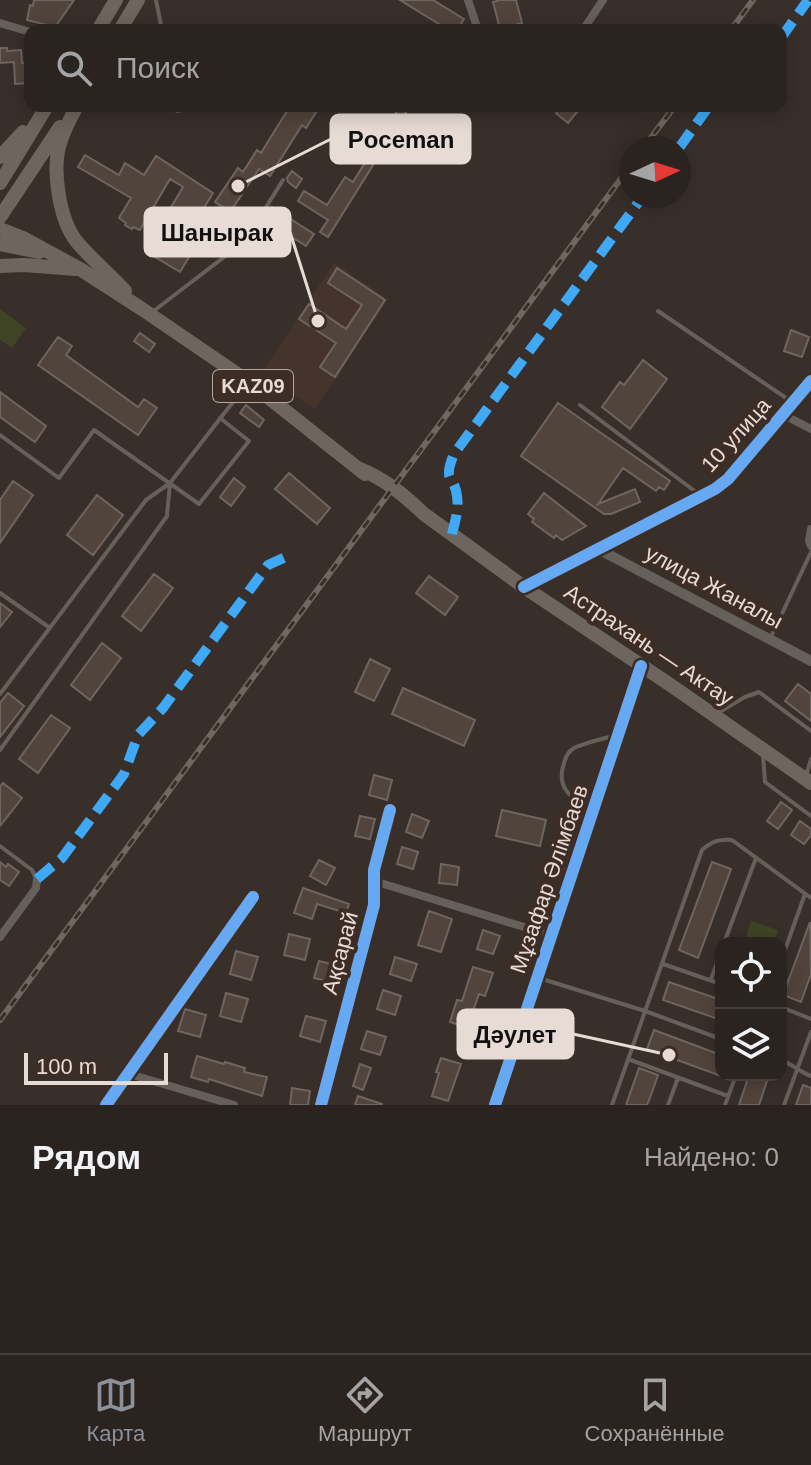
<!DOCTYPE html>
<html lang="ru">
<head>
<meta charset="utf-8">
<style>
  body { margin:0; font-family:Arial,sans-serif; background:#322b29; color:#f1f3f6 }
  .controls { position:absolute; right:24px; bottom:24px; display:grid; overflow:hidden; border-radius:16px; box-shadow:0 4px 20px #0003 }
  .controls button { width:72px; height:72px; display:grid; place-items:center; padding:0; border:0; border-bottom:2px solid #46403e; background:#2a2320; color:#f1f3f6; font:40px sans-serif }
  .compass { position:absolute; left:619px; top:136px; width:72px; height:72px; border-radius:50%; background:#2a2320; box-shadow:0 4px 20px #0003; rotate:86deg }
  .scale { position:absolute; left:24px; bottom:20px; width:144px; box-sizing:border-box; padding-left:8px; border:4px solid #e7dbd6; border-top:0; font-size:22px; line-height:28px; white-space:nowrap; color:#e7dbd6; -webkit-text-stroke:6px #3e2d24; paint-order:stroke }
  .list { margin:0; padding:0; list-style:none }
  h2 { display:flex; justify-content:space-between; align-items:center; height:104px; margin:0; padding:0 32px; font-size:34px }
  h2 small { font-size:26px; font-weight:400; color:#a5a4a5 }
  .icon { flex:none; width:44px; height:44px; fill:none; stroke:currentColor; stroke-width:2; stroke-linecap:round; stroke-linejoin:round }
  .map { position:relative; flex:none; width:811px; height:1105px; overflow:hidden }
  .search { position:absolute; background:#2a2320; box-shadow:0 4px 20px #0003; left:24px; right:24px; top:24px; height:88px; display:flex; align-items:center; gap:20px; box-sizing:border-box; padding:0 28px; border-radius:16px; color:#a5a4a5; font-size:30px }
  .sheet { height:248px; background:#2a2320 }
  nav { display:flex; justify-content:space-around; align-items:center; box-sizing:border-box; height:112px; border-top:2px solid #46403e; background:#2a2320; font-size:22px; color:#a5a4a5 }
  nav a { display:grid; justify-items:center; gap:4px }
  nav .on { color:#8c9099 }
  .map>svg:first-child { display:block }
  .commercial { fill:#44342b }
  .green { fill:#3f4425 }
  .building { fill:#51443c; stroke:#6e6561; stroke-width:2 }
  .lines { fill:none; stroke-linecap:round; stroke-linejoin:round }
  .service { stroke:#66605a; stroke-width:4 }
  .minor { stroke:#66605a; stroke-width:8 }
  .tertiary { stroke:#66605a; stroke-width:10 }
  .trunk { stroke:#6e665e; stroke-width:14 }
  .rail-casing { stroke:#6e6762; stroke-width:6 }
  .rail { stroke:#3e2d24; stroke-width:3; stroke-dasharray:9; stroke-linecap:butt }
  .quiet { stroke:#3fa9f5; stroke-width:10; stroke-dasharray:20 10; stroke-linecap:butt }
  .cycleway-casing { stroke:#3e2d24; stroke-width:17 }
  .cycleway { stroke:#66a8f1; stroke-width:12 }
  .labels { text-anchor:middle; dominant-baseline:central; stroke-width:8; stroke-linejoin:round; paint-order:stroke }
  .shield { fill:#3e2d24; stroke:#b4a7a1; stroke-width:2 }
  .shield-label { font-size:20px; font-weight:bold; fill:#e7dbd6 }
  .street-label { font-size:22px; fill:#e7dbd6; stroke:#3e2d24 }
  .leader { fill:none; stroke:#e7dbd6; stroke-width:3 }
  .callout-dot { fill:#e7dbd6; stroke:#3e2d24; stroke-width:3 }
  .callout { fill:#e7dbd6; stroke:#e7dbd6; stroke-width:3 }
  .callout-label { font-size:24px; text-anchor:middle; font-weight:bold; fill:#111 }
</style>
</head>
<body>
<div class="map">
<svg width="811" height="1105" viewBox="0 0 811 1105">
  <rect width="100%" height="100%" fill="#382f2a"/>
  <path class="commercial" d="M334 263 388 299 315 409 261 374Z"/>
  <path class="green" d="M0 309 26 328 12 348 0 340Z
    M751 921 778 930 774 943H744Z"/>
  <path class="building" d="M34 0H74L55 27 27 20 30 5 33 6Z
    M400 0H433L464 19 457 30H440L442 26Z
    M500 0H516L522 23 500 29 493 2Z
    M0 48H7V51L21 50 22 63 26 62V67H30V83L15 84 14 62 0 63Z
    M290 106H320L306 128 302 125 270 176 259 169 230 212 215 202 238 168 243 172 257 150 261 153Z
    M400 106H410L328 237 320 232 328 220 298 201 304 191 327 205 345 177 353 182Z
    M561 106H582L568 123 556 113Z
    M85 155 119 175 125 163 144 175 156 156 213 193 186 237 197 244 180 272 145 251 183 187 170 179 140 230 133 227 132 229 125 225 126 223 119 218 131 198 78 167Z
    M292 171 302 179 296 188 288 182 287 178Z
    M272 207 314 234 306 246 264 220Z
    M337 268 385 300 335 377 320 367 336 343 299 319 309 304 346 329 362 305 328 283Z
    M791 330 809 337 802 357 784 351Z
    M140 333 155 344 149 352 134 341Z
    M58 337 72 346 66 355 138 407 144 399 157 408 138 435 38 365Z
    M643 360 667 379 630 429 602 407 620 382 624 385Z
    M0 392 46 426 35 442 0 417Z
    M558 403 670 481 664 490 659 487 656 491 623 468 598 504 635 489 640 502 611 514H604L521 456Z
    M246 405 264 420 259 427 240 413Z
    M289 473 330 508 317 524 275 489Z
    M234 478 245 487 231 506 220 497Z
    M13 481 33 495 0 543V500Z
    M544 493 586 526 562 540 556 535 554 538 532 522 534 519 528 514Z
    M97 495 123 515 93 555 67 535Z
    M154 574 173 588 141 631 122 616Z
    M429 576 458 597 445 615 416 593Z
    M0 603 12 612 0 627Z
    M102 643 121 658 90 700 71 685Z
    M370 659 390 669 374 701 355 692Z
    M798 684 811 694V721L785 701Z
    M403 688 475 720 464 746 392 714Z
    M8 693 24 706 0 737V703Z
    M51 715 70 728 38 773 19 759Z
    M374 775 392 780 387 800 369 795Z
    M3 783 22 798 0 826V787Z
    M781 802 792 810 778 829 767 821Z
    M502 810 546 820 540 846 496 836Z
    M412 814 429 821 422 838 406 832Z
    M360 816 375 819 370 839 355 836Z
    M800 821 811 829V835L804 844 791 835Z
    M402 847 418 852 413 869 397 864Z
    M319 860 335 868 326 885 310 876Z
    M0 862 6 867 8 864 19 872 9 886 0 880Z
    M712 862 731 869 698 958 679 950Z
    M441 864 459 867 457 885 439 883Z
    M303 888 349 904 346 913 317 904 312 919 294 913Z
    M429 911 452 919 441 952 418 945Z
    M810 922 811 974 801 1002 783 995Z
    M483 930 500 936 493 954 477 949Z
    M289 934 310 939 305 960 284 955Z
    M236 951 258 957 251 980 230 974Z
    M395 957 417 964 411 981 390 974Z
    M319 961 336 965 332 982 314 978Z
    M473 967 493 973 485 996 479 994 467 1028 450 1022 457 1000 462 1001Z
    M669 982 721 1000V1020L663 1000Z
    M383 990 401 996 395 1015 377 1009Z
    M226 993 248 999 241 1022 220 1016Z
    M185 1009 206 1015 200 1037 178 1031Z
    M306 1016 326 1021 320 1042 300 1036Z
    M654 1030 721 1055V1076L647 1049Z
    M367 1031 386 1037 380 1055 361 1049Z
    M197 1056 224 1064 225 1062 245 1068 244 1072 267 1077 262 1096 209 1079 208 1082 191 1077Z
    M441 1058 461 1064 448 1101 432 1096 439 1073 436 1072Z
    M360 1064 371 1068 363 1090 353 1086Z
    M639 1068 658 1075 651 1095 647 1105H626Z
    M749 1075H769L759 1105H739Z
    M803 1085 811 1088V1105H796Z
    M292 1088 310 1091 308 1105H290Z
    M358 1096 382 1104V1105H355Z"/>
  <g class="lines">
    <path class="service" d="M156 0 162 30
      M164 106 178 111 191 106
      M658 311 792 402
      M151 313 245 241 283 180
      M580 405 700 495
      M0 435 59 478 94 430 199 504 249 441 220 418
      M0 593 50 628
      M771 637 811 552
      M0 694 146 500 170 483 247 384
      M716 714 745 697 759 692 811 731
      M0 750 167 516 170 483
      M763 755 765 782 811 816
      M806 776 811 759
      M591 813C573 798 555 789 564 763 566 756 568 752 574 748 587 742 603 739 617 735
      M0 846 32 870 36 878
      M569 874 559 858 558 851 563 823 567 818 589 813
      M724 943 756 858
      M781 961 805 894
      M663 964 721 984
      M539 978 645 1011 721 1039
      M711 979 721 952
      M781 1007 811 1019
      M628 1059 728 1096
      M781 1060C792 1064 800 1072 811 1076
      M612 1105 702 850C712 841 719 839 732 840L811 898
      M668 1105 678 1078
      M725 1105 736 1075
      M784 1105 811 1032"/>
    <path class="minor" d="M468 0 478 30
      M0 23 30 32
      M583 30 603 0
      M504 106 505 107 508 106
      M782 414 811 429
      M811 529 809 541 811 546
      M598 549 715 489 728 479 811 381
      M374 881 550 935
      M0 937 36 888 37 879
      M126 1073 234 1105
      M106 1105 253 897
      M321 1105 374 905V870L390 810"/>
    <path class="tertiary" d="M524 587 598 549 811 661
      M495 1105 641 666"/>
    <path class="trunk" d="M98 30 116 0
      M120 30 138 0
      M77 106C71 117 65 128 61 140 51 167 59 220 77 242 92 260 110 274 125 291
      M0 157 23 132
      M0 183 47 106
      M0 217 60 127
      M0 229 23 238 80 269 142 309 249 382 365 474
      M0 244 39 252
      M0 266 24 265 76 269
      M360 469C385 479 405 496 424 514L524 587 672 686 811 783"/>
    <g class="rail-casing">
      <path id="rail" d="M731 30 753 0
        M643 148 675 106
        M0 1020 631 165"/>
    </g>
    <use href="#rail" class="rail"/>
    <path class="quiet" d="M781 38 808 0
      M679 148 709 106
      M452 534C455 521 459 510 457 496 454 473 442 483 454 454L643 196
      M37 879 62 858 124 774 138 735 163 708 268 565 288 556"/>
    <g class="cycleway-casing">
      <path id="cycleway" d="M524 587 715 489 728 479 811 381
        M106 1105 253 897
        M321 1105 374 905V870L390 810
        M495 1105 641 666"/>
    </g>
    <use href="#cycleway" class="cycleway"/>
  </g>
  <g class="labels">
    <rect class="shield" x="213" y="370" width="80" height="32" rx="6"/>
    <g class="shield-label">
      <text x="253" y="386">KAZ09</text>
    </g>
    <g class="street-label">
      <text transform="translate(736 435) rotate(-48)">10 улица</text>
      <text transform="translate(714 587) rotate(28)">улица Жаналы</text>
      <text transform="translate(649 645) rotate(34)">Астрахань — Актау</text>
      <text transform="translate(549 879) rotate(-71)">Мұзафар Әлімбаев</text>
      <text transform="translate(340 953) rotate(-75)">Ақсарай</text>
    </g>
  </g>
  <path class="leader" d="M238 186L331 139M318 321L290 232M669 1055L573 1034"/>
  <g class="callout-dot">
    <circle cx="238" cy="186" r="8"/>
    <circle cx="318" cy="321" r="8"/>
    <circle cx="669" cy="1055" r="8"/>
  </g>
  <g class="callout">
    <rect x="331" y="115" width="139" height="48" rx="8"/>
    <rect x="145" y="208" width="145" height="48" rx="8"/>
    <rect x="458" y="1010" width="115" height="48" rx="8"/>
  </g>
  <g class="callout-label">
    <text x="401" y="148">Poceman</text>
    <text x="217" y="241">Шанырак</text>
    <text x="515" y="1043">Дәулет</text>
  </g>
</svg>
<div class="controls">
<button><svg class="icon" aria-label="locate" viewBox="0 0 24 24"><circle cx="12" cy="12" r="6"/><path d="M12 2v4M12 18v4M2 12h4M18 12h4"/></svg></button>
<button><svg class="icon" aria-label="layers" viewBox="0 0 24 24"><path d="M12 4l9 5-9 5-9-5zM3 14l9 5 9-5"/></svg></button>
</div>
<svg class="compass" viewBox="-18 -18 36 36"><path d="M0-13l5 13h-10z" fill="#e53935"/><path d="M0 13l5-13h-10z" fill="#a5a4a5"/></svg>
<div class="scale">100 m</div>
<div class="search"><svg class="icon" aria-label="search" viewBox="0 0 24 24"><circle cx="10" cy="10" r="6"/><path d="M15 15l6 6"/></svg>Поиск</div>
</div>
<section class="sheet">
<h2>Рядом<small>Найдено: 0</small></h2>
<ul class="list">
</ul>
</section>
<nav>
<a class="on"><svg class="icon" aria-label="map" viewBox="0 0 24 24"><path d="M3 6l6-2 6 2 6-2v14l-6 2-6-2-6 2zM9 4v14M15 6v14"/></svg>Карта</a>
<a><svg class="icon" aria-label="directions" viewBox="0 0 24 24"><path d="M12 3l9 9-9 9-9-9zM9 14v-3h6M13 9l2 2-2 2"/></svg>Маршрут</a>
<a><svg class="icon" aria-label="saved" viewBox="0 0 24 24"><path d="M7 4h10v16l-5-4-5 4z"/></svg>Сохранённые</a>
</nav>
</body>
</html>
